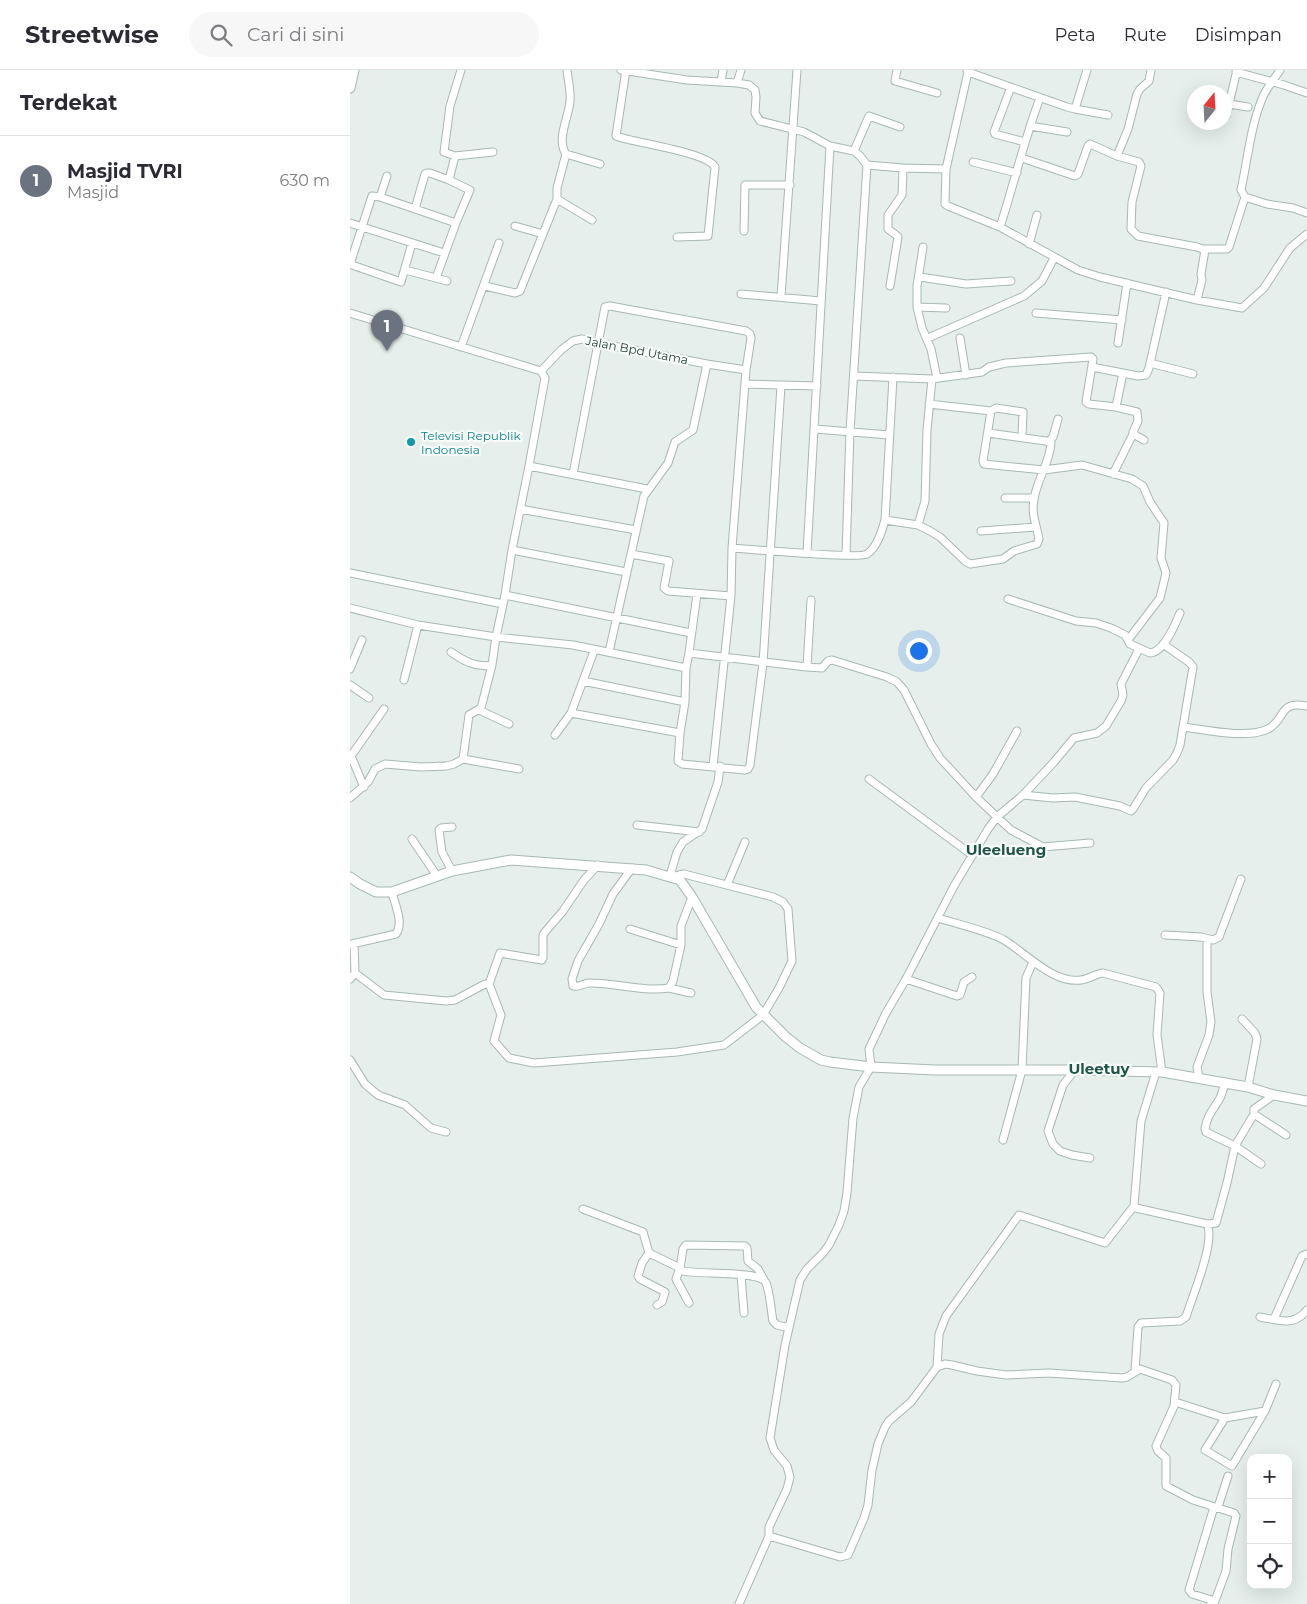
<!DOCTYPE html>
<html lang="id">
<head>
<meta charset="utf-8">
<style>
  body { margin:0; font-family:Montserrat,sans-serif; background:#f7f7f7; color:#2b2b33 }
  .controls { position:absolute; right:15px; bottom:15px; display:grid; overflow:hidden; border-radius:10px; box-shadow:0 5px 20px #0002 }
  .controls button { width:45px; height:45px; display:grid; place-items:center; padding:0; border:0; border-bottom:1px solid #e1e1e2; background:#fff; color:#2b2b33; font:25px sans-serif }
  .compass { position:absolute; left:837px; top:15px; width:45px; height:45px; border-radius:50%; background:#fff; box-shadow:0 5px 20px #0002; rotate:18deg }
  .you { position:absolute; left:568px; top:580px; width:18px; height:18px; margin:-12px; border:4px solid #fff; border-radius:50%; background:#1a73e8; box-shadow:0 0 0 8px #1a73e833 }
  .badge { display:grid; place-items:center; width:32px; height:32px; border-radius:50%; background:#2563eb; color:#fff; font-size:16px; font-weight:700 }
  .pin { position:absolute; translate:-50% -41px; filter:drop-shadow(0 1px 2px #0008) }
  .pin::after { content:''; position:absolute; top:26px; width:18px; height:15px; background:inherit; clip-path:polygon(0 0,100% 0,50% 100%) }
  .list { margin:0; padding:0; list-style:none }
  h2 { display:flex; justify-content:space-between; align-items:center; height:65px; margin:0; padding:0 20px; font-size:21px }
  h2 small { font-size:16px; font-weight:400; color:#7c7c81 }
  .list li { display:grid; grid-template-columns:32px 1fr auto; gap:15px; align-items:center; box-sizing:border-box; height:90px; padding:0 20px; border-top:1px solid #e1e1e2 }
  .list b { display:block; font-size:19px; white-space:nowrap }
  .list p { margin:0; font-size:16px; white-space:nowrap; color:#7c7c81 }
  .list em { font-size:16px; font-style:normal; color:#7c7c81 }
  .icon { flex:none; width:28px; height:28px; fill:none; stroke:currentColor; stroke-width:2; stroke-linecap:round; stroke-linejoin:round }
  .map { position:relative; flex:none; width:957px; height:1534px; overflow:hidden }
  header { display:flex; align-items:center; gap:30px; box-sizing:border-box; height:70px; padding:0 25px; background:#fff; border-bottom:1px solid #e1e1e2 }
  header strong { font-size:24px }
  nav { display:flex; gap:28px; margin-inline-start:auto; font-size:18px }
  .search { width:350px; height:45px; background:#f7f7f7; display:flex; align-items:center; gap:12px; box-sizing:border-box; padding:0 18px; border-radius:28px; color:#7c7c81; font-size:19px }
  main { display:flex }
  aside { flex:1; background:#fff }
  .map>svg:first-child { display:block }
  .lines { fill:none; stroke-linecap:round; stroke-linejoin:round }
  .minor-casing { stroke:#a8b8b2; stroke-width:9 }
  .tertiary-casing { stroke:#a8b8b2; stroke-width:11 }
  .minor { stroke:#fff; stroke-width:7 }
  .tertiary { stroke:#fff; stroke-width:9 }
  .culture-dot { fill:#0f9aa8; stroke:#f7fbf9; stroke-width:2 }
  .labels { text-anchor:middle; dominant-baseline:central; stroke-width:4.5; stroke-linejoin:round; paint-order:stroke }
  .street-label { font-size:12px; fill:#24423a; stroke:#f7fbf9 }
  .culture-label { font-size:12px; fill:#0d838f; stroke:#f7fbf9; text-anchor:start }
  .quarter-label { font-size:15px; font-weight:bold; fill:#1f5548; stroke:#f7fbf9 }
</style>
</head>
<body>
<header>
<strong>Streetwise</strong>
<div class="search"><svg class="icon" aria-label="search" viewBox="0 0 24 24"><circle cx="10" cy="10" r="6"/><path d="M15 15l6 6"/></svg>Cari di sini</div>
<nav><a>Peta</a><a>Rute</a><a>Disimpan</a></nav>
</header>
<main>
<aside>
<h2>Terdekat<small></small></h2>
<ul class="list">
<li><span class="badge" style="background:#6b7280">1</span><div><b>Masjid TVRI</b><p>Masjid</p></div><em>630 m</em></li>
</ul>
</aside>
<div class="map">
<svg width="957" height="1534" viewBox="0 0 957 1534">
  <rect width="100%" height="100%" fill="#e6efeb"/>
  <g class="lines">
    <g class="minor-casing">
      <path id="minor" d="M111 0 100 36 94 82 105 86 143 82
        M271 0 337 10 387 13 399 15 405 20 406 27 405 43 410 51 454 62 480 76 504 81 510 86 517 95 553 98 596 99
        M276 0 266 66C284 73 357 82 365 97L358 166 327 167
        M547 0 545 11 587 23
        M617 0 618 2 596 99 595 134 598 136 650 157 728 200 750 207 847 230 892 238 914 218 940 178 957 164
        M930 0C924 10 916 18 912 29 901 55 897 92 891 120L895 127 917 134 943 138 957 143
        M618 2 717 37 725 39 737 0
        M886 2 934 15 957 23
        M371 12 373 0
        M387 13 391 0
        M661 17 644 62 645 64 675 72
        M879 34 887 0
        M725 39 758 45
        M876 46 879 34 898 37
        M680 56 717 62
        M504 81 519 46 550 57
        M216 84 250 94
        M767 86 778 59 787 24 790 19 799 11 801 0
        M672 88 725 106 728 104 738 76 740 74 767 86 789 92 791 96 782 132 781 159 788 166 847 177 855 180 851 204 852 210 847 230
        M623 92 667 103
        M99 110 105 86
        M30 127 37 106
        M207 129 242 150
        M65 139 75 104 77 103H80L99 110 120 120 106 153
        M0 153 94 183
        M165 156 193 164
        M650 157C664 114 674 70 690 28
        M394 161 395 115H440
        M679 174 687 145
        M573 177 567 216V237L572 258 581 279 587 308
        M854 179H877L879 177 895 127
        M55 200 86 208 106 153 30 127 22 126 1 191 2 195 51 212 62 173
        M570 207 616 214 661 211
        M86 208 97 211
        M135 216 165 223 170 221 207 129V118L216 84C206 69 219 47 220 31 221 21 218 10 217 0
        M540 216 548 167 546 165 538 159V145L552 125 553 98
        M391 224 471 231
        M431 227 447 0
        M567 237 596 238
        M0 243 191 301 195 308 179 396 162 480 155 525 146 567 142 595 131 638 119 645 113 689 104 694 96 696 71 697 35 694 25 699 18 712 0 728
        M686 243 772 250
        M578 268 674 226 692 211 704 188
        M610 268 616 305
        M768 273 777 213
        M111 277 149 173
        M800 293 843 304
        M742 297 788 306 796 305 799 298 816 222
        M191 301 211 280 223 271 232 269 247 273 357 294 396 300
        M504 306 582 309 577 360 575 431 568 455
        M582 309 632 302 639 297 656 293 741 287 743 289 736 332 739 334 766 337 787 342 788 351 783 362 785 365 794 370
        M395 314 467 316
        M579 334 641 341 633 391 634 394 694 400 732 395 782 409 793 416 800 432 814 453 811 488 816 503 810 528 778 570
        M766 337 773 303
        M641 341 646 338 673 342 672 367
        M465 359 539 365
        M699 371 703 367 708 349
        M179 396 297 419
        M223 404 255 237 260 236 396 261 400 264 401 268 396 300 382 478 381 526 363 696
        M763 404 783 364
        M655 428H684
        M170 439 286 460
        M535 450 568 455 580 461 590 467 615 491 620 494 653 489 664 481 687 474 689 469C687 456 681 445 684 430 686 411 700 393 701 373L696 371 638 363
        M631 461 686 457
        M382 478C399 479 511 489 517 484 527 478 532 461 535 450L543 307
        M162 480 276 502
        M457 483 480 76
        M281 484 319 491 314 518 318 521 381 526
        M496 485 500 361 517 95
        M0 503 153 534
        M155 525 341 563
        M658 529 726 551 746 553 761 558 775 565 780 574 800 583C814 582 825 555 830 543
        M0 538 68 555 146 567 223 575 336 598 339 583 457 597 472 598 478 591 482 590 537 607 547 612 554 620 581 674 590 688 626 727 647 747 638 759 604 816 556 909 536 943 519 979 521 997 509 1017 503 1048 497 1123 494 1141 489 1155 479 1175 473 1183 457 1199 450 1210 435 1275 420 1368 424 1380 437 1396 440 1407 437 1419 419 1457V1466L389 1534
        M101 582C114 591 126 598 142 595
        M259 582 294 426 318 393 325 372 343 360 357 294
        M339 583 347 524
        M457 597 461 530
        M336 598 335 632 330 663 328 691 332 694 395 700 398 699 400 695 413 593 431 316
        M0 599 12 570
        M54 610 68 555
        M233 611 335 632
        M0 615 19 628
        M129 640 159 654
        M221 643 330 663
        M834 657C856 660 898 669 918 659 936 650 928 630 957 636
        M205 665 221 643 244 581
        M113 689 169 699
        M519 709 622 785
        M14 717 1 686 34 639
        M673 725 703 728 725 727 770 736 781 741 783 739 796 718 823 690 827 683 830 675 843 597 839 592 813 574
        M626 727 643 704 667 661
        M287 755 349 762
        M62 769 87 806
        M740 773 693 777 661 760 647 747 673 725 704 692 724 668 747 663 756 656 771 631 773 625 771 614 789 579
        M282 798 263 824 249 854 228 891 222 909 223 916C230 918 234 912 241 913 266 913 294 922 319 918L323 911 331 875V856L342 827
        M102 801 92 782 89 760 91 758 102 757
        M326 808 321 802 327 782 333 772 352 759 368 712 370 696
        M377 815 395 772
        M588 848C607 854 638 861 654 870 676 883 703 914 731 910 739 909 745 904 753 903L806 917 810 923 807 965 812 1002
        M280 859 331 875
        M815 865 851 867 863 870 869 867 891 809
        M2 874 46 864C54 853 45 835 42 822
        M4 874 5 903 34 925 96 931 105 930 135 914H139L151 945 144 971 159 988 184 993 327 982 374 975 413 945 429 918 442 891 438 839 433 832 423 827 334 804 329 805 330 810
        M0 909 5 903
        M556 909 607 926 610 925 614 912 622 907
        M139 914 150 883 192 890 193 888V865L195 862 213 841 234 810 248 795
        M319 918 341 923
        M892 949 905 963 907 969 898 1017
        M0 990 15 1014 28 1025 55 1035 81 1058 96 1062
        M725 1000 713 1015 698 1061 703 1074 710 1081 722 1085 740 1088
        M849 1008 847 997 859 965 861 952 857 922V870
        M877 1013C872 1018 873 1022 870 1028 864 1039 857 1045 855 1059L856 1062 860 1064 885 1076 911 1094
        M904 1044 936 1065
        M653 1070 672 1000 676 908 683 892
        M784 1136 786 1138 857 1154 866 1153 877 1113 885 1076 904 1044V1039L924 1025
        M233 1139 293 1162 299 1183 330 1198 333 1201C348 1205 411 1200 416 1213 420 1222 421 1241 423 1251L427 1255 439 1258
        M299 1183 292 1193 288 1206 290 1209 315 1222 312 1232 307 1235
        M391 1205 394 1243
        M339 1233 326 1209 330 1198 333 1179 336 1175 395 1176 397 1178 398 1191 408 1199 414 1210
        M910 1247C928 1250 944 1257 957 1240
        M924 1249 952 1186 957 1184
        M587 1297 589 1264 596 1246 669 1145 755 1173 784 1136 791 1051 806 1002
        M785 1301 788 1257 791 1253 830 1251 836 1247C842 1227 866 1171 857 1154
        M825 1332 875 1348 915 1341 926 1314
        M875 1348 855 1380 882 1396 915 1341
        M864 1437 839 1520 842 1524 865 1531
        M868 1437 878 1406
        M419 1466 490 1487 498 1485 514 1448 518 1435 522 1400 528 1374 535 1357 539 1351 561 1332 587 1297 595 1294 602 1295 627 1301 656 1305 699 1303 772 1308 777 1307 790 1299 822 1310 826 1315 824 1336 806 1376 808 1381 816 1388V1416L843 1430 884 1443 886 1446 878 1479 876 1501 865 1531 861 1534"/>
    </g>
    <g class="tertiary-casing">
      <path id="tertiary" d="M0 18 4 0
        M0 807 10 814 26 822H42L102 801 161 790 296 800 330 810 342 827 406 937 436 967 450 978 471 990 480 992 521 997 585 1000H725L812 1002 898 1017 924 1025 957 1031"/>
    </g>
    <use href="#minor" class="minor"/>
    <use href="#tertiary" class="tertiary"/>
  </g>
  <circle class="culture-dot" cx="61" cy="372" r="5"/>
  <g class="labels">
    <g class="street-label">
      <text transform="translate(287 280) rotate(11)">Jalan Bpd Utama</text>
    </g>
    <g class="culture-label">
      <text x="71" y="365">Televisi Republik<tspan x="71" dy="14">Indonesia</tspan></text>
    </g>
    <g class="quarter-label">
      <text x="656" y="779">Uleelueng</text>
      <text x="749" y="998">Uleetuy</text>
    </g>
  </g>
</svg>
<div class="controls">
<button>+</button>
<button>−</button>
<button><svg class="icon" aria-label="locate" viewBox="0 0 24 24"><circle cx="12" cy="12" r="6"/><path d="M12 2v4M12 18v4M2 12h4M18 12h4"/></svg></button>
</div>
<svg class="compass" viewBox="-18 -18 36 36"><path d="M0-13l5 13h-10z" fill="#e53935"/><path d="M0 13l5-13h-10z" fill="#7c7c81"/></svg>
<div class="you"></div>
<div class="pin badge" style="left:37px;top:281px;background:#6b7280">1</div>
</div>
</main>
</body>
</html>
